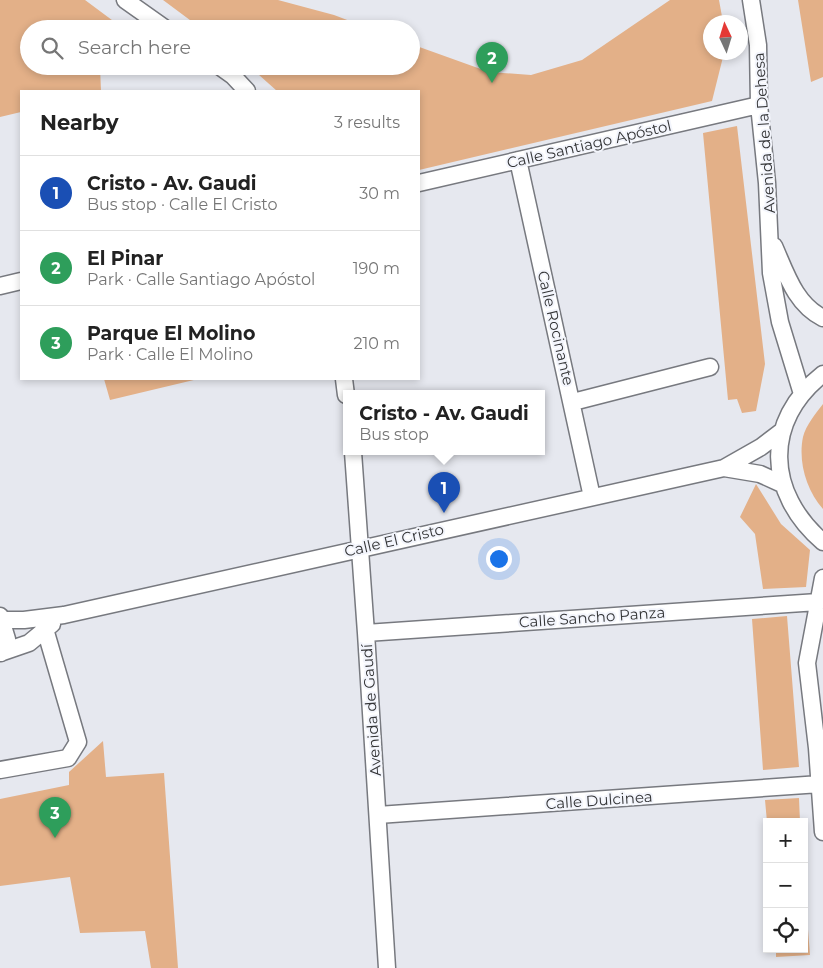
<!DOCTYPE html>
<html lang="en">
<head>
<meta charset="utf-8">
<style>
  body { margin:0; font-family:Montserrat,sans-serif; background:#f6f6f6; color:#222 }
  .controls { position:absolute; right:15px; bottom:15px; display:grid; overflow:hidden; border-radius:0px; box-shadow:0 2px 8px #0003 }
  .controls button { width:45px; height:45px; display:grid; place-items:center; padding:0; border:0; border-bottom:1px solid #e0e0e0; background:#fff; color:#222; font:25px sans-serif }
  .compass { position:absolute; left:703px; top:15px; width:45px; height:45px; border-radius:50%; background:#fff; box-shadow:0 2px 8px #0003; rotate:356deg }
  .you { position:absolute; left:498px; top:558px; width:18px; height:18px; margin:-12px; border:4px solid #fff; border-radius:50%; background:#1a73e8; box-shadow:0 0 0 8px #1a73e833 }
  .badge { display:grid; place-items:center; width:32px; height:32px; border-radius:50%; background:#8d4f13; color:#fff; font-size:16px; font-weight:700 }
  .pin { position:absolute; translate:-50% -41px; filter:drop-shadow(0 1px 2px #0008) }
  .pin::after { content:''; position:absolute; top:26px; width:18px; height:15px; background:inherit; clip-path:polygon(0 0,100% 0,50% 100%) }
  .popup { position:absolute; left:343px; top:390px; width:202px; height:65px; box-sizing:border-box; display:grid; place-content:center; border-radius:0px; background:#fff; filter:drop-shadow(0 1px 4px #0005); font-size:16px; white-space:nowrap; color:#767676 }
  .popup b { font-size:19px; color:#222 }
  .popup::after { content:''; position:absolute; left:50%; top:100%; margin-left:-10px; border:10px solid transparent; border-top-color:#fff }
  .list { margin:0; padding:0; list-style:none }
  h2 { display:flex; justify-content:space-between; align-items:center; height:65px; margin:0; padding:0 20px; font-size:21px }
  h2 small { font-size:16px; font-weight:400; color:#767676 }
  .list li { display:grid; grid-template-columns:32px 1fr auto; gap:15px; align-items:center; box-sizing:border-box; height:75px; padding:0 20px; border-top:1px solid #e0e0e0 }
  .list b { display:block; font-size:19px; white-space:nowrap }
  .list p { margin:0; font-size:16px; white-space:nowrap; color:#767676 }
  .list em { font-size:16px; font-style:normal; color:#767676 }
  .icon { flex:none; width:28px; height:28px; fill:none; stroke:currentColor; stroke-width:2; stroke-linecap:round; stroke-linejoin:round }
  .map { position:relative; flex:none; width:823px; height:968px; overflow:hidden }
  .search { position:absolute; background:#fff; box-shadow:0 2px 8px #0003; left:20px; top:20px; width:400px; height:55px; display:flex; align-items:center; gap:12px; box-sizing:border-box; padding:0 18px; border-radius:28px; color:#767676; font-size:19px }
  .panel { position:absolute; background:#fff; box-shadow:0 2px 8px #0003; left:20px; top:90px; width:400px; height:290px; border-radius:0px }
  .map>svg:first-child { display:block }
  .green { fill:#e3b088 }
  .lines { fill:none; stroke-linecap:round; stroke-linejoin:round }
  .minor-casing { stroke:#77797f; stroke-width:19 }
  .minor { stroke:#fff; stroke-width:16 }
  .labels { text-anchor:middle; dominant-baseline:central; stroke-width:4; stroke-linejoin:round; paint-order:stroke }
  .street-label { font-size:15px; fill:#333436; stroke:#f3f5fc }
</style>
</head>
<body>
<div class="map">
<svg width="823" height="968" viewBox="0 0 823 968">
  <rect width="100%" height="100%" fill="#e6e8ef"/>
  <path class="green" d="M0 0H85L124 29H29V66H100L101 91H21V112L0 117Z
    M163 0H278L334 15 371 29H202Z
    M670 0H719L723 22H710V52L724 53 712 101 419 170V91H277L249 66H411V44L489 72 531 75 582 60Z
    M798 0H823V77L811 82Z
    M737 126 765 364 756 411 742 413 737 399 728 400 703 133Z
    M104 379H198L110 400Z
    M823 404V509C806 490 798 461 803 437 806 425 816 413 823 404Z
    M756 484 781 524 810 550 806 587 763 589 755 534 740 517Z
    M787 616 799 767 763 770 752 619Z
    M103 741 106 777 164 773 178 968H151L145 931 80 933 70 877 0 886V799L69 785V772Z
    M799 798 800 822H767L765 800Z
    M804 878 810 955 776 957V949H804Z"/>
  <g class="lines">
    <g class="minor-casing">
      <path id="minor" d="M125 0 166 29
        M751 0 758 45 759 105 767 183 771 273 780 322 802 394
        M219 66 233 76 247 91
        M518 160 592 497
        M419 183 759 105
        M774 246C786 273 795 304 823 318
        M0 286 21 281
        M823 374C763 421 766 493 823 542
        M344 379 346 395
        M573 402 710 367
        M353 452 366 633 387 968
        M724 468 760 474 782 484
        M823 578 807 663 817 748 823 832
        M0 616 7 639 1 653
        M0 620H24L64 615 724 468 761 447 782 431
        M366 633 818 602
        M0 653 29 643 52 624
        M0 770 68 758 78 742 45 629
        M378 815 820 784"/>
    </g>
    <use href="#minor" class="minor"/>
  </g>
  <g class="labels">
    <g class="street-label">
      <text transform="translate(764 133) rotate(-94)">Avenida de la Dehesa</text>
      <text transform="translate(589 144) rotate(-13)">Calle Santiago Apóstol</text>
      <text transform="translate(556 328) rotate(77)">Calle Rocinante</text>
      <text transform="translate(394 540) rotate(-13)">Calle El Cristo</text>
      <text transform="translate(592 617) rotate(-4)">Calle Sancho Panza</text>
      <text transform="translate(371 710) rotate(-94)">Avenida de Gaudí</text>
      <text transform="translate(599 800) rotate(-4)">Calle Dulcinea</text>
    </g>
  </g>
</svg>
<div class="controls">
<button>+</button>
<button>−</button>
<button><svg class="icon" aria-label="locate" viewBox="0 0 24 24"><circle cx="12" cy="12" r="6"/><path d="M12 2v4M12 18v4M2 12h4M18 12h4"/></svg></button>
</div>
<svg class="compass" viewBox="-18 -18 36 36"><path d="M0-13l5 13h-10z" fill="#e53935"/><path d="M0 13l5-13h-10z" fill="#767676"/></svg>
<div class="you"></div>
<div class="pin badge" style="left:444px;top:513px;background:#1a4fb4">1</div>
<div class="popup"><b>Cristo - Av. Gaudi</b>Bus stop</div>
<div class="pin badge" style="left:492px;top:83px;background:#2e9e5b">2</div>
<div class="pin badge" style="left:55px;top:838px;background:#2e9e5b">3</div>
<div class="search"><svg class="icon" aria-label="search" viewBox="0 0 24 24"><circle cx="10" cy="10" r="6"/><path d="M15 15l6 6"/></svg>Search here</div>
<section class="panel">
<h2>Nearby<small>3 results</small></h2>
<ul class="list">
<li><span class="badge" style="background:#1a4fb4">1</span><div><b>Cristo - Av. Gaudi</b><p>Bus stop · Calle El Cristo</p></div><em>30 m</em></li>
<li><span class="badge" style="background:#2e9e5b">2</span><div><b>El Pinar</b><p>Park · Calle Santiago Apóstol</p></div><em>190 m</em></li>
<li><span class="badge" style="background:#2e9e5b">3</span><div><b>Parque El Molino</b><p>Park · Calle El Molino</p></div><em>210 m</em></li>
</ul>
</section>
</div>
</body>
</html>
